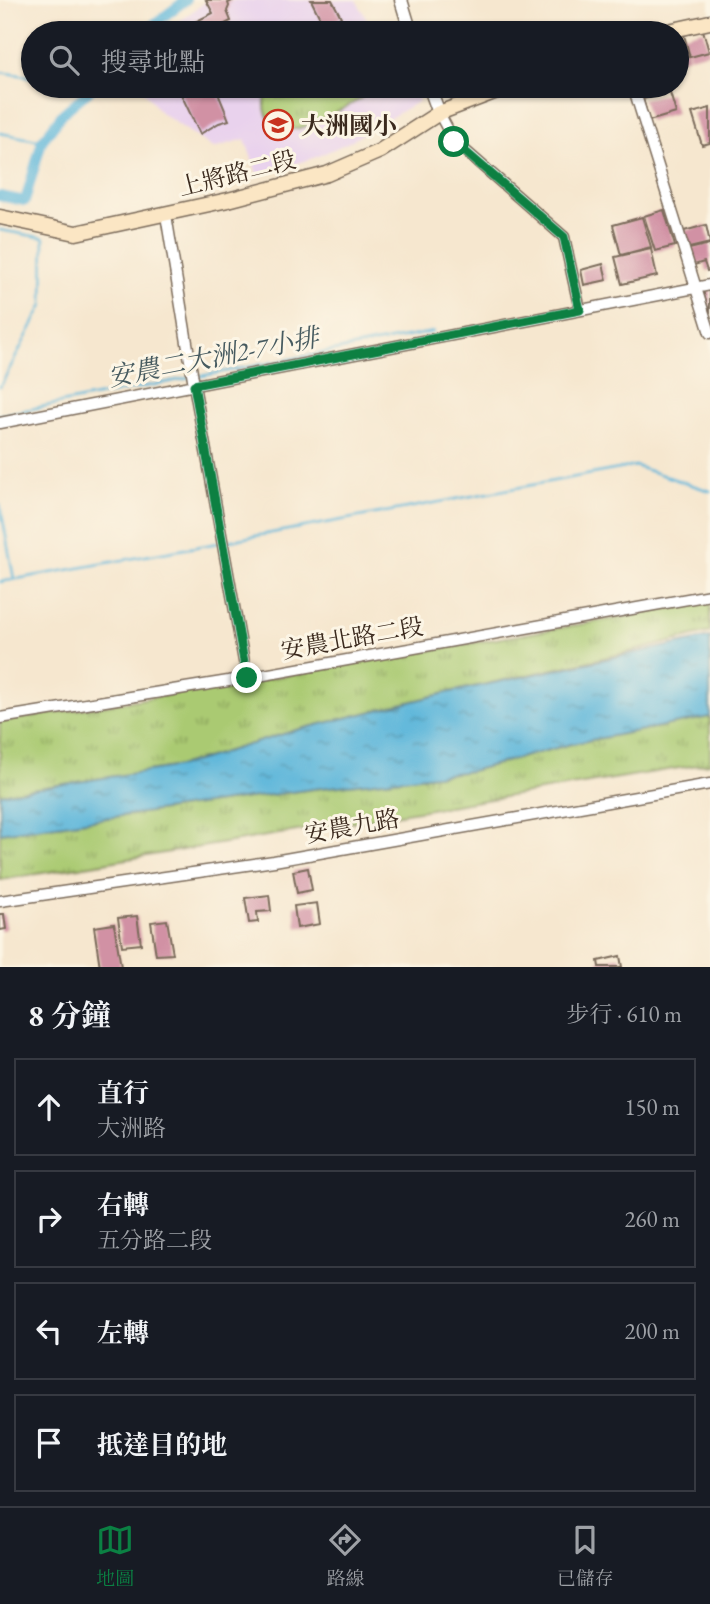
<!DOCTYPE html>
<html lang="zh-TW">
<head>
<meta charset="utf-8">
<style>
  body { margin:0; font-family:"EB Garamond","Noto Serif TC",serif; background:#242831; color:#f1f3f6 }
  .stop { position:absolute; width:21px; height:21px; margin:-16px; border:5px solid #0b8043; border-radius:50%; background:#fff }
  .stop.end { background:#0b8043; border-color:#fff; box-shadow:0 2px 7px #0008 }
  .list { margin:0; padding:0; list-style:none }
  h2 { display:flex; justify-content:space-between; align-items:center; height:91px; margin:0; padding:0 28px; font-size:30px }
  h2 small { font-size:23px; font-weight:400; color:#9ea1a6 }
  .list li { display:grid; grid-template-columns:46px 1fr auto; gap:21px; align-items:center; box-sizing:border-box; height:98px; margin:0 14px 14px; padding:0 14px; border:2px solid #363941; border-radius:0px }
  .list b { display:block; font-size:26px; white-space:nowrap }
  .list p { margin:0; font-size:23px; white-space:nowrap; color:#9ea1a6 }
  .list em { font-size:23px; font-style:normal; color:#9ea1a6 }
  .icon { flex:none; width:38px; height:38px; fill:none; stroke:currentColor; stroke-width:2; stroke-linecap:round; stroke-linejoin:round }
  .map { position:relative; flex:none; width:710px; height:967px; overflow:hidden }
  .search { position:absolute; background:#171b24; box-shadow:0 2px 5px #0004; left:21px; right:21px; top:21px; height:77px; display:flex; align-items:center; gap:18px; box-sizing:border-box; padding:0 24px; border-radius:38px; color:#9ea1a6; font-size:26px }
  .sheet { height:539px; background:#171b24 }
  nav { display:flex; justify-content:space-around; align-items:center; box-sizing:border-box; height:98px; border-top:2px solid #363941; background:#171b24; font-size:19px; color:#9ea1a6 }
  nav a { display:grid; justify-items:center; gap:4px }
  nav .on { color:#0b8043 }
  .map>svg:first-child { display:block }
  .built { fill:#e9d2ed }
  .grass { fill:url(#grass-tufts); stroke:#727a48; stroke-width:2 }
  .water { fill:url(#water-ripples); stroke:#4c707c; stroke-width:2 }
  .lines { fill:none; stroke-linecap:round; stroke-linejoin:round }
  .stream { stroke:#5cb6da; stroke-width:2.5 }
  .canal { stroke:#5cb6da; stroke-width:10 }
  .building { fill:#d191a4 }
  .minor-casing { stroke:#7c6c5c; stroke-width:13 }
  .tertiary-casing { stroke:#7c6c5c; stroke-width:15 }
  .secondary-casing { stroke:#7c6c5c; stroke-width:17 }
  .minor { stroke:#fff; stroke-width:10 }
  .tertiary { stroke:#fff; stroke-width:12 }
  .secondary { stroke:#fbe6c4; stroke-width:14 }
  .route { stroke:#0b8043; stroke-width:9 }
  .labels { text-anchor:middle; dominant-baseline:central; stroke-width:6; stroke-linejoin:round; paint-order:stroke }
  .poi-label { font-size:24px; font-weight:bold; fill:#3b2a1e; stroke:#fcf5e5; text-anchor:start }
  .street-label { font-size:24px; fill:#3b2a1e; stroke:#fcf5e5 }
  .water-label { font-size:26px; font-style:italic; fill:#475b60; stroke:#fcf5e5 }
</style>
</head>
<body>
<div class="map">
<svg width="710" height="967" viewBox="0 0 710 967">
  <defs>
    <pattern id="grass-tufts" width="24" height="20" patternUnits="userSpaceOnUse" patternTransform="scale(1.75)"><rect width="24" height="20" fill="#aaca72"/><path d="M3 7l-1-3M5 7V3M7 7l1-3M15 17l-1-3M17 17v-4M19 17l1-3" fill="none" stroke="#8ca45d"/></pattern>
    <pattern id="water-ripples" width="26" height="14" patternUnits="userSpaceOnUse" patternTransform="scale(1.75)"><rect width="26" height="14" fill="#5cb6da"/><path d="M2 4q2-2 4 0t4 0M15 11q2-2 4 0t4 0" fill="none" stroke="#4d94b0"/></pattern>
  </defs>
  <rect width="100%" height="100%" fill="#fcf5e5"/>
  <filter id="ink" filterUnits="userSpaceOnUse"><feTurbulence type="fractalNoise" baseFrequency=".0143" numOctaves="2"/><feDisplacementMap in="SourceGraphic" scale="14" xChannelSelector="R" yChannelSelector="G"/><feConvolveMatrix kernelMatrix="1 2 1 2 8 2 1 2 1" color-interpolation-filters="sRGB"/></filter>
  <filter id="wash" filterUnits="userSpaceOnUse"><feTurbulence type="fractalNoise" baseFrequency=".00686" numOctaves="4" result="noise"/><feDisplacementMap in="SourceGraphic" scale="28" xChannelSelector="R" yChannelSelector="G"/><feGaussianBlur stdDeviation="1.57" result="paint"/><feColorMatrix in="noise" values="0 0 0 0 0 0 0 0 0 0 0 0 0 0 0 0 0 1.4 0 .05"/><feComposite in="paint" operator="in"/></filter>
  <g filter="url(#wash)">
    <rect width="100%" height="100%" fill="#f6e7cf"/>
    <path class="built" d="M208 0H356L374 31 391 25 394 33H163Z
      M140 86H413L419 101 347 143 316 157 258 176 245 139 213 148 160 112Z"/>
    <path class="grass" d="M271 86H369C367 91 365 95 360 99 349 106 307 128 295 129 268 132 257 107 271 86Z
      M710 602V632L621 654 446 693 293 731 180 766 0 794V722L248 682Z
      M710 717V763L0 880V833L313 789 471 771 571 744Z"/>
    <path class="water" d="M710 637V717L571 744 471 771 313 789 0 833V794L180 766 293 731 446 693Z"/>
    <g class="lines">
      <path class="stream" d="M0 72 33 77
        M0 133 42 141
        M0 230 44 238 43 305 0 387
        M196 377 433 332
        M0 415 189 378
        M0 504 14 579
        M228 541 635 466 710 491
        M0 582 218 543"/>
      <path class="canal" d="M146 33 154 24 186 0
        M0 196 25 201 42 141 63 113 95 86"/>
    </g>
    <g id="blocks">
      <path class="building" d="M206 0H234L228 3 229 6 227 11 231 21 207 33H173L213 13Z
        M311 0H332L341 17 331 23 335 30 333 33 327 32Z
        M703 30 709 52 690 57 684 35Z
        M683 32 689 57 677 60V34Z
        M183 86H215L229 120 219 123 200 134 179 90Z
        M670 93 676 113 649 121 643 99Z
        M710 108V143L702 145 692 113Z
        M664 210 675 246 655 251 644 216Z
        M642 217 651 247 621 255 613 225Z
        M706 225 710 243 689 248 684 231Z
        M710 244V270L707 271 704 262 694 265 689 249Z
        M651 249 657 276 622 284 615 257Z
        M603 264 607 280 584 285 581 270Z
        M710 290V312H709L703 291Z
        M308 868 312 890 297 893 293 871Z
        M269 895 271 911 257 912 258 922 249 923 245 898Z
        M317 903 320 924 297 928 294 906Z
        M0 914H4L6 929 0 930Z
        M137 916 141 944 122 946 118 918Z
        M167 920 173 954 156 955 151 922Z
        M114 924 121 967H100L94 927Z
        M620 956 622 967H599L598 961Z"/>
    </g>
  </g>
  <g filter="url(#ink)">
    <use href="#blocks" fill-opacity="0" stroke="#7c6c5c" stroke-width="2"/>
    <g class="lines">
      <g class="minor-casing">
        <path id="minor" d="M633 86 710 333
          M439 113 454 141 564 237 580 310
          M166 215 194 385 247 678
          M0 423 710 285
          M0 718 247 678 710 595
          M0 901 274 861 710 784"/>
      </g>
      <g class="tertiary-casing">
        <path id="tertiary" d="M401 0 411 33
          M429 86 439 113"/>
      </g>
      <g class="secondary-casing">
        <path id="secondary" d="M659 33 710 22
          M0 217 76 233 228 200 327 174 380 151 439 113 510 86"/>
      </g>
      <use href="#minor" class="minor"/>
      <use href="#tertiary" class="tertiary"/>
      <use href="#secondary" class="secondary"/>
    </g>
  </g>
  <g class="lines" filter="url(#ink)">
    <path class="route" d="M247 678 194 385 580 310 564 237 454 142"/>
  </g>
  <defs>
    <g id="school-ring" transform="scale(1.575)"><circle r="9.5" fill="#fcf5e5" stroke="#c8321e" stroke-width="1.5"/><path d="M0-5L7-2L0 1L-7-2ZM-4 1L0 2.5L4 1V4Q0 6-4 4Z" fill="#c8321e"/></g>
  </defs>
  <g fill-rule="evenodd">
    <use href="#school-ring" x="278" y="125"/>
  </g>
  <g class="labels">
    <g class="poi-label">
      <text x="301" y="125">大洲國小</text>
    </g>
    <g class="street-label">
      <text transform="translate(237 173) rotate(-14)">上將路二段</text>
      <text transform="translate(352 638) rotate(-10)">安農北路二段</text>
      <text transform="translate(352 826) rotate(-10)">安農九路</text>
    </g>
    <g class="water-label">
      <text transform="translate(213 357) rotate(-11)">安農二大洲2-7小排</text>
    </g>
  </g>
</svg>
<div class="stop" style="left:454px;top:142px"></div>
<div class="stop end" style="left:247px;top:678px"></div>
<div class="search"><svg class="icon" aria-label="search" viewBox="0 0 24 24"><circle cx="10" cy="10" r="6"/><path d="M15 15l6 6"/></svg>搜尋地點</div>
</div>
<section class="sheet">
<h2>8 分鐘<small>步行 · 610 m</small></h2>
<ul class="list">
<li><svg class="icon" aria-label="ahead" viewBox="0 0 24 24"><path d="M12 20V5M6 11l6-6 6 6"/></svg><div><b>直行</b><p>大洲路</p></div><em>150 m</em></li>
<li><svg class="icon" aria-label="right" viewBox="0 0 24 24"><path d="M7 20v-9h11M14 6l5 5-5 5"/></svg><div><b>右轉</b><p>五分路二段</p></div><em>260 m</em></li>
<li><svg class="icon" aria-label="left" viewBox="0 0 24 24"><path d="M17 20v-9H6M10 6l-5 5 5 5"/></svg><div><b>左轉</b></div><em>200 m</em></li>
<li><svg class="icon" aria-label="arrive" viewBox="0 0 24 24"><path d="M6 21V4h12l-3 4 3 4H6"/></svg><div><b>抵達目的地</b></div></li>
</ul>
</section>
<nav>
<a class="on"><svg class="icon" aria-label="map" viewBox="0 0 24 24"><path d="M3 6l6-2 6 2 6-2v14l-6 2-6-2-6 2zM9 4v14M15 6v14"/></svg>地圖</a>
<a><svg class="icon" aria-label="directions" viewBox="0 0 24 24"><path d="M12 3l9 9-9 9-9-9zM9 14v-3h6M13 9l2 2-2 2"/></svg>路線</a>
<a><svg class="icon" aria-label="saved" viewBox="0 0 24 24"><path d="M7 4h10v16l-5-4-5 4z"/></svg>已儲存</a>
</nav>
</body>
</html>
